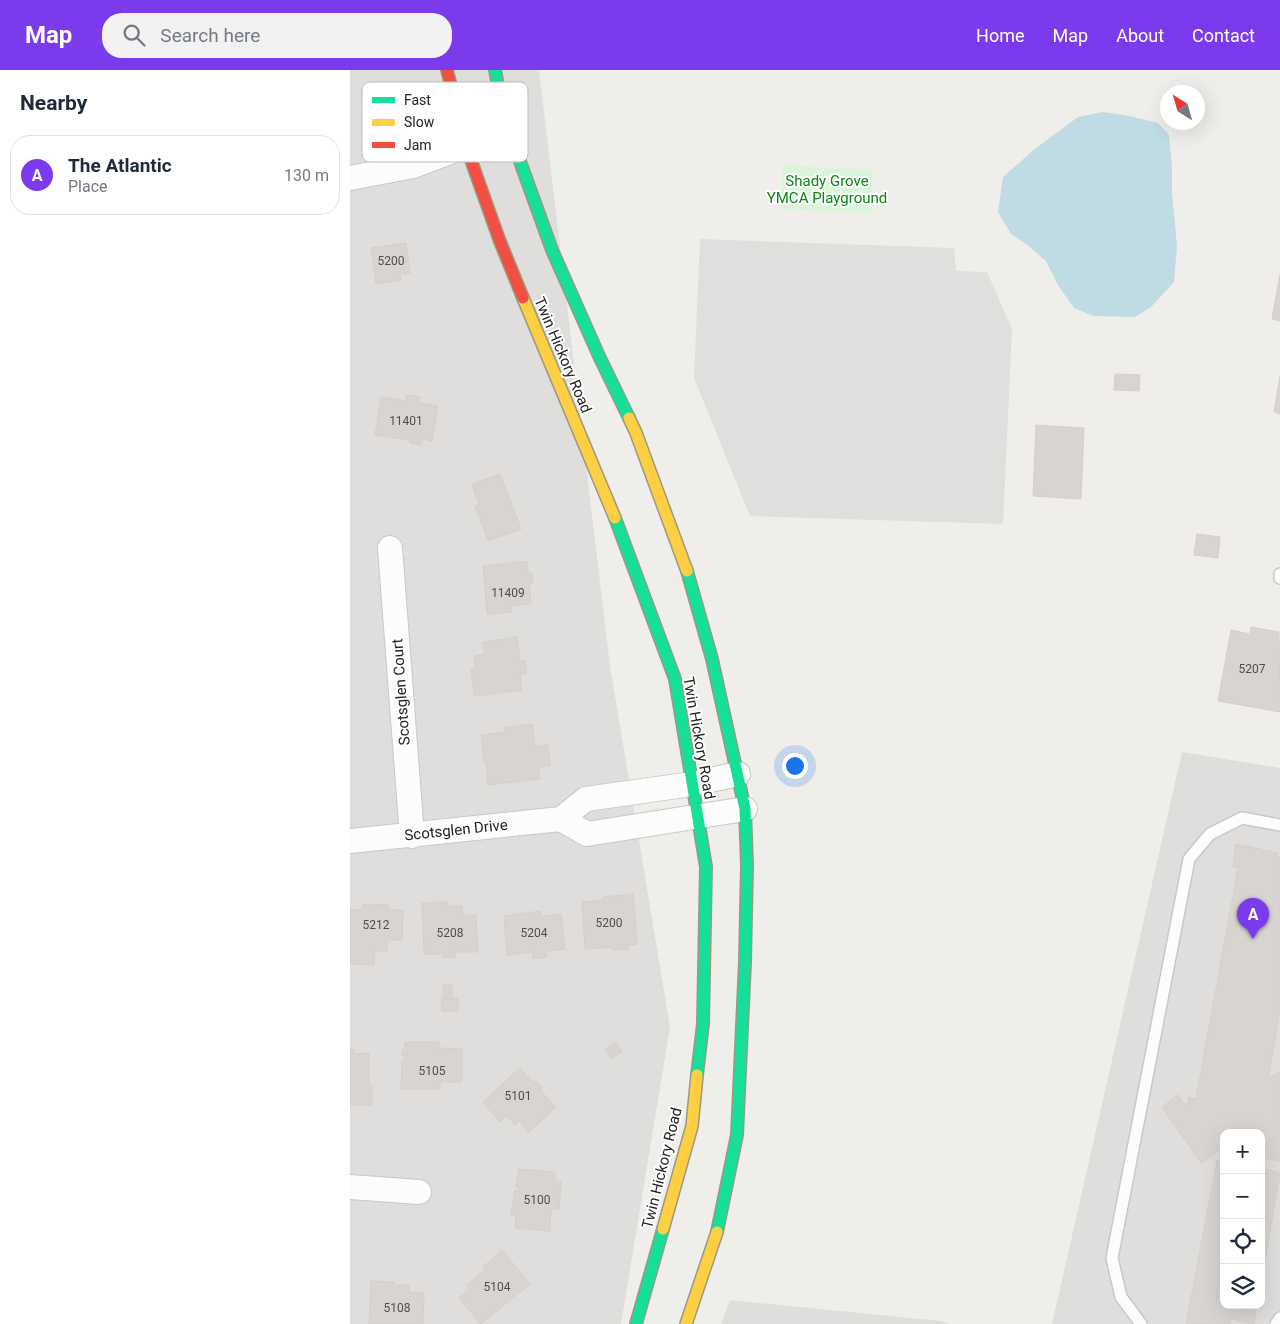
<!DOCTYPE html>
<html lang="en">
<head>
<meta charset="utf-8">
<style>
  body { margin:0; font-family:Roboto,sans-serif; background:#f2f2f3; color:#1f2937 }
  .controls { position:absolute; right:15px; bottom:15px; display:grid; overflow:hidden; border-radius:10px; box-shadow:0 5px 20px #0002 }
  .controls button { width:45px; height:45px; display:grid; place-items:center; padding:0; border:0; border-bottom:1px solid #e0e1e3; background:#fff; color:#1f2937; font:25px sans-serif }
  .compass { position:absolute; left:810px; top:15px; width:45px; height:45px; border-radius:50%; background:#fff; box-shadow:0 5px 20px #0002; rotate:323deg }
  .you { position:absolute; left:444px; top:695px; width:18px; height:18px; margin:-12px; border:4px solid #fff; border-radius:50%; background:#1a73e8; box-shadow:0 0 0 8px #1a73e833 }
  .badge { display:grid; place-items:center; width:32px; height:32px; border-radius:50%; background:#7c3aed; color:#fff; font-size:16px; font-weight:700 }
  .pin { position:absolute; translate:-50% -41px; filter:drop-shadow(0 1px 2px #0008) }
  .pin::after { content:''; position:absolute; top:26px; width:18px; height:15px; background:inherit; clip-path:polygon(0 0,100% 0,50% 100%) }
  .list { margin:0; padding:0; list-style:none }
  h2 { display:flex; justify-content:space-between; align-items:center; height:65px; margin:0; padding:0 20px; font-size:21px }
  h2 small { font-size:16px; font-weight:400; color:#747a83 }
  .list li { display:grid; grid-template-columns:32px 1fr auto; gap:15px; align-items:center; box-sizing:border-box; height:80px; margin:0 10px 10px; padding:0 10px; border:1px solid #e0e1e3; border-radius:20px }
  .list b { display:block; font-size:19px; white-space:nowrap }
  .list p { margin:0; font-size:16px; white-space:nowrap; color:#747a83 }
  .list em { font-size:16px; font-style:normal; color:#747a83 }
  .icon { flex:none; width:28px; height:28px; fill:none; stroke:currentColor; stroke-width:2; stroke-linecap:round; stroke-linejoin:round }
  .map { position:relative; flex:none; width:930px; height:1254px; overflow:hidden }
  header { display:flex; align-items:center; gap:30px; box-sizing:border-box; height:70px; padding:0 25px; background:#7c3aed; color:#fff }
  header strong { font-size:24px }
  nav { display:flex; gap:28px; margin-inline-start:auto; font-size:18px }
  .search { width:350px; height:45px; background:#f2f2f3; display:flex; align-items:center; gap:12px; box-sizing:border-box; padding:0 18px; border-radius:20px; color:#747a83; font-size:19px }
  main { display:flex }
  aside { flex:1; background:#fff }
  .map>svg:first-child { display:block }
  .residential { fill:#dfdedc; fill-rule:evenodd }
  .park { fill:#daf5da }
  .parking { fill:#e0dfde }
  .water { fill:#bfdbe3 }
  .building { fill:#d7d4d2; stroke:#d3d0cc }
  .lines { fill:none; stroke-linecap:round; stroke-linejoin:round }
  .lane-casing { stroke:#c9c8c7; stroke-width:14 }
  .street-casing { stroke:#c9c8c7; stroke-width:26 }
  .fast-casing { stroke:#999a82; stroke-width:14 }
  .slow-casing { stroke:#999a82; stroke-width:14 }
  .jam-casing { stroke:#999a82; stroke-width:14 }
  .lane { stroke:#fdfcfc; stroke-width:11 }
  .street { stroke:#fdfcfc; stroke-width:24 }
  .fast { stroke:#16e098; stroke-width:11 }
  .slow { stroke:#ffcf43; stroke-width:11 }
  .jam { stroke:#f24e42; stroke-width:11 }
  .labels { text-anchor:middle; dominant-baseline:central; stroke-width:4; stroke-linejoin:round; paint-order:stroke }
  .number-label { font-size:12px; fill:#4f4e4e }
  .park-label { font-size:15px; fill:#0c8416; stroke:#fff }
  .street-label { font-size:15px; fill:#222; stroke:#fff }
  .key { fill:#fff; stroke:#bdbdbd; stroke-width:1 }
  .key-label { font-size:14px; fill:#222 }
</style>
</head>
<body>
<header>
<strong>Map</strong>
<div class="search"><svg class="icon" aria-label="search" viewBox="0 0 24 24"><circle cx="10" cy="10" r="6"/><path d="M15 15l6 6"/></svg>Search here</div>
<nav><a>Home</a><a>Map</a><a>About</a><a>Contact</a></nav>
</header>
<main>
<aside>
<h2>Nearby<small></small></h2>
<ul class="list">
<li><span class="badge">A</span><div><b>The Atlantic</b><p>Place</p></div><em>130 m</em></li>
</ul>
</aside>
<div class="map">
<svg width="930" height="1254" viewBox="0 0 930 1254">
  <rect width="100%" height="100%" fill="#f0eeeb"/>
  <path class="residential" d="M0 0H189L260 596 320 957 271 1254H0Z
    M832 682 930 698V1254H702ZM874 1063H911V1235H874Z
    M380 1230 590 1251 601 1254H371Z"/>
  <path class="park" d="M433 95 523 100 521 143 430 139Z"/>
  <path class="parking" d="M350 169 604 178 606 201 637 202 662 259 653 454 400 446 344 308Z"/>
  <path class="water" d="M753 42 780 46 808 53 819 65 822 96V123L827 176 824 212 801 237 785 247 743 246 724 238 708 215 696 191 675 173 661 164 648 142 653 107 686 78 728 47Z"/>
  <path class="building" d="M56 173 60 203 50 205 51 210 26 214 21 178Z
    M930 204V251L922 249Z
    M765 304 790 305 789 321 764 320Z
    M930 306V344L924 342Z
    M57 325 70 327 69 333 88 336 82 371 72 369 71 375 60 373V370L25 365 31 327 56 331Z
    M686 355 734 358 731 429 683 426Z
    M150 404 171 459 138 471 125 436 129 435 122 414Z
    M847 464 870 467 868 488 844 485Z
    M177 491 178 504 182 503 183 513H179L181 534 161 536 162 542 137 544 133 496Z
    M901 557 929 562 930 642 868 631 881 560 900 564Z
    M167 567 170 591 175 590 177 603 170 604 172 620 124 626 121 600 126 599 124 586 134 585 133 572Z
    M182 654 185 677 198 675 200 695 188 697 190 709 138 715 136 691H134L131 665 155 662 154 658Z
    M886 774 928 783 927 786 930 787V940L918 1009 930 1001V1091L911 1088V1063H874V1077L851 1093 812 1037 828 1025 835 1035 838 1033 839 1027 846 1029 888 798 883 797Z
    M283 824 287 874 278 875V879L263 880V877L235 879 232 832 253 830V827Z
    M98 832V836H112L113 845H126L128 882H105V887L93 888V884H74L72 833Z
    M13 834 39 835V840H53L52 870H37V881H25L24 895 0 894V840H13Z
    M191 841V846L211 844 215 879 196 881 197 887 183 889 182 882 157 885 154 846Z
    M93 915H102V927H93Z
    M108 928V941H92L91 929Z
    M55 972H89V978L112 979V1012H90V1019H51L52 991H55V986H52V980H55Z
    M265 972 272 981 262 989 255 980Z
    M0 980H4V984L19 983V1017H22V1035H0Z
    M170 998 184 1013 186 1011 193 1018 190 1020 206 1037 179 1062 169 1051 165 1055 157 1046 150 1052 133 1032Z
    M867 1091 874 1092V1235H907L904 1254 881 1249 880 1254H836Z
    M911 1098 930 1103 911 1214Z
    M169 1099 205 1102V1111L211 1112 209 1139H201L200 1161 165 1158 166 1146 161 1145 165 1120 169 1121V1117H166Z
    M152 1180 180 1214 131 1254 109 1228 120 1219 117 1215 135 1200 133 1197Z
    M21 1211 44 1212V1215H59V1222L74 1223 73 1254H19Z"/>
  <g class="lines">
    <g class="lane-casing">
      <path id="lane" d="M930 504V508
        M791 1254 771 1227 762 1188 839 789 860 764 892 748 930 755
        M926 1254 930 1248"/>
    </g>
    <g class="street-casing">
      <path id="street" d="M0 108 63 96 116 76 160 64
        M40 478 62 766
        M211 749 237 764 395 739
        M0 771 211 749 236 729 342 714 388 704
        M0 1117 69 1122"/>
    </g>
    <g class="fast-casing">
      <path id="fast" d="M145 0 154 47 202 180 249 286 279 348
        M265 448 325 609 356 797 353 954 347 1005
        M337 501 362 589 395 739 397 795 395 892 387 1065 367 1162
        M286 1254 313 1159"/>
    </g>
    <g class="slow-casing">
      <path id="slow" d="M173 228 265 448
        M279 348 286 363 337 501
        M313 1159 342 1056 347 1005
        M336 1254 367 1162"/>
    </g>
    <g class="jam-casing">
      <path id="jam" d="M97 0 116 76 149 169 173 228"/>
    </g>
    <use href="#lane" class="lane"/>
    <use href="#street" class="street"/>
    <use href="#fast" class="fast"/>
    <use href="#slow" class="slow"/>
    <use href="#jam" class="jam"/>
  </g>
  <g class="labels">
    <g class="number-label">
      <text x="41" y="191">5200</text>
      <text x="56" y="351">11401</text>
      <text x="158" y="523">11409</text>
      <text x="902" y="599">5207</text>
      <text x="259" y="853">5200</text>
      <text x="26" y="855">5212</text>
      <text x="100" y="863">5208</text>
      <text x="184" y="863">5204</text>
      <text x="82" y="1001">5105</text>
      <text x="168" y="1026">5101</text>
      <text x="187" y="1130">5100</text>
      <text x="147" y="1217">5104</text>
      <text x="47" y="1238">5108</text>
    </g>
    <g class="park-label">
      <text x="477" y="111">Shady Grove<tspan x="477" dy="17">YMCA Playground</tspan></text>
    </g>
    <g class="street-label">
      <text transform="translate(213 285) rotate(67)">Twin Hickory Road</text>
      <text transform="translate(51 622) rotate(-94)">Scotsglen Court</text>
      <text transform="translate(349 668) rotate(80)">Twin Hickory Road</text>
      <text transform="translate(106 760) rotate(-6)">Scotsglen Drive</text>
      <text transform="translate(312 1098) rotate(-76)">Twin Hickory Road</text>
    </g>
  </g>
  <rect x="12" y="12" width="166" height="80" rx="8" class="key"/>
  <rect x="22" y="27" width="23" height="6" fill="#16e098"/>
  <rect x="22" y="49" width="23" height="7" fill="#ffcf43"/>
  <rect x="22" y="72" width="23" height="6" fill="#f24e42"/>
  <g class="key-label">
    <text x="54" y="35">Fast</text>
    <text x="54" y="57">Slow</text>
    <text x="54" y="80">Jam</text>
  </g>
</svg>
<div class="controls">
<button>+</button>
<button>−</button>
<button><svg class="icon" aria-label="locate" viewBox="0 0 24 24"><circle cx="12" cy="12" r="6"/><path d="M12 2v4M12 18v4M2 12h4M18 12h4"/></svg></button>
<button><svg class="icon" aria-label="layers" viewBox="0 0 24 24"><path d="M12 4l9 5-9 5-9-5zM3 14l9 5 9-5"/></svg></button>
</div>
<svg class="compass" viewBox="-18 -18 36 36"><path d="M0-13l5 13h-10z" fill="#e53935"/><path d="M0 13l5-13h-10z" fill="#747a83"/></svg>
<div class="you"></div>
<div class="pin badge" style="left:903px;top:869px">A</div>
</div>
</main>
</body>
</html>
